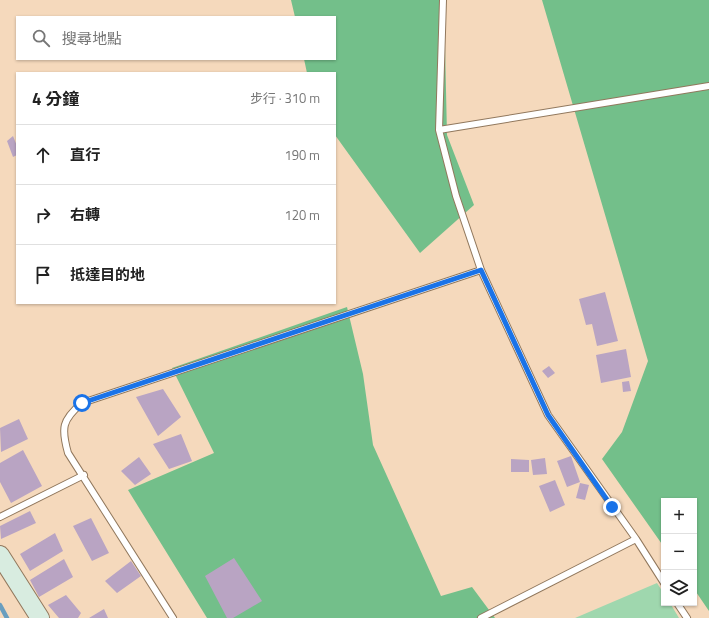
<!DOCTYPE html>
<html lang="zh-TW">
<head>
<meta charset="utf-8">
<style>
  body { margin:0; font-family:"Titillium Web","Noto Sans TC",sans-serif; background:#f6f6f6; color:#222 }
  .controls { position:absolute; right:12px; bottom:12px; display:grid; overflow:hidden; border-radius:0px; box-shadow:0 1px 3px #0004 }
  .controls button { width:36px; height:36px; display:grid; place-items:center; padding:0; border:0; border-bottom:1px solid #e0e0e0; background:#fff; color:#222; font:20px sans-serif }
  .stop { position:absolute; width:12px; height:12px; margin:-9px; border:3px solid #1a73e8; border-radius:50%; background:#fff }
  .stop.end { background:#1a73e8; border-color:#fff; box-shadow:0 1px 4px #0008 }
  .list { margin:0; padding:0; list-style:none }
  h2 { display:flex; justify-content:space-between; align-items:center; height:52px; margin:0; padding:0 16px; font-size:17px }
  h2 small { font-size:13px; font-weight:400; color:#767676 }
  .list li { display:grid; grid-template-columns:26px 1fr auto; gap:12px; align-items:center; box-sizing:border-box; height:60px; padding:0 16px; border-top:1px solid #e0e0e0 }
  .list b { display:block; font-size:15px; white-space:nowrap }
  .list em { font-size:13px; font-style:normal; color:#767676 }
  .icon { flex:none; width:22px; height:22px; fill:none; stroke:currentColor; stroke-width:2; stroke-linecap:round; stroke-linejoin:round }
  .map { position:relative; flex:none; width:709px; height:618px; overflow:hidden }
  .search { position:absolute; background:#fff; box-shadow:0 1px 3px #0004; left:16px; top:16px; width:320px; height:44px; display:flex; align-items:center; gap:10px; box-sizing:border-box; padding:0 14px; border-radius:0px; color:#767676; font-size:15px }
  .panel { position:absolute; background:#fff; box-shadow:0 1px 3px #0004; left:16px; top:72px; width:320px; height:232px; border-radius:0px }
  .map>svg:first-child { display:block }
  .green { fill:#9fd7ae }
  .forest { fill:#73bf8a }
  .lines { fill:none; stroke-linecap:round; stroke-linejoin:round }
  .stream { stroke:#699ebf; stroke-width:4.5 }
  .building { fill:#b9a4c3 }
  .lane-casing { stroke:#91785d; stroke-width:8 }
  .secondary-casing { stroke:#91785d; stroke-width:20 }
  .lane { stroke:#fff; stroke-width:6 }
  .secondary { stroke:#d8ece0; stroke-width:18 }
  .route { stroke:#1a73e8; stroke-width:5 }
</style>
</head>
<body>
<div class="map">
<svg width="709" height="618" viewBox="0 0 709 618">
  <rect width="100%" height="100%" fill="#f5d9bc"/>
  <path class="green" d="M657 583 664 594V603H670L679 618H575Z"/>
  <path class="forest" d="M291 0H444L447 135 474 205 420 253 335 135V73H307L304 59H335V17H295Z
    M542 0H709V611L694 589V501H664V547L602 459 622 432 648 361Z
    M347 307 363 374 373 445 441 596 472 587 495 618H207L128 490 214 453 172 368Z"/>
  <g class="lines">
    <path class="stream" d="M0 605 7 618"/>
  </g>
  <path class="building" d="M13 136 17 146V155L13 157 7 141Z
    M605 292 618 341 597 346 592 324 586 325 579 299Z
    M626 349 631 377 601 383 596 355Z
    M549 366 555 373 548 378 542 371Z
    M629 381 631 391 623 392 622 382Z
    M163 389 181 417 158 436 136 397Z
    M19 419 28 439 1 452 0 428Z
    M181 434 192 461 169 469 153 444Z
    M23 450 42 486 11 503 0 482V463Z
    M571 456 580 482 567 487 557 461Z
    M139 457 151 474 135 485 121 471Z
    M545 458 547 474 533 475 531 460Z
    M511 459 529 460V472H511Z
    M555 480 565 505 550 512 539 486Z
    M580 483 589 485 585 500 576 498Z
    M30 511 36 523 1 539 0 526Z
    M91 518 109 553 92 561 73 526Z
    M55 533 63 551 30 571 20 554Z
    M234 558 262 601 233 618H227L205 576Z
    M64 559 73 577 39 597 30 580Z
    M131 561 141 576 117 593 105 581Z
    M66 595 81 613 78 618H59L48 605Z
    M104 609 108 618H89Z"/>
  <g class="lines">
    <g class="lane-casing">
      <path id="lane" d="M443 0 439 130 456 196 481 270 548 415 636 539 664 583
        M439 130 709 86
        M0 517 84 475
        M677 603 687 618
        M173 618 68 453C61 428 62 420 82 403L481 270
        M481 618 636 539"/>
    </g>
    <g class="secondary-casing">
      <path id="secondary" d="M0 555 40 618"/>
    </g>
    <use href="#lane" class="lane"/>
    <use href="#secondary" class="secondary"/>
  </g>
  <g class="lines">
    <path class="route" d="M82 403 481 270 548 415 612 507"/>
  </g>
</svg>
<div class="controls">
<button>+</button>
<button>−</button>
<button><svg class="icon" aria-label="layers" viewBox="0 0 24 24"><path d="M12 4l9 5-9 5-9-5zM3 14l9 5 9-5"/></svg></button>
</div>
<div class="stop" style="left:82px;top:403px"></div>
<div class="stop end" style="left:612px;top:507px"></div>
<div class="search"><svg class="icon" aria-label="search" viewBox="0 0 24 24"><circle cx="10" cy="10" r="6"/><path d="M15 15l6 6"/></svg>搜尋地點</div>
<section class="panel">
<h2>4 分鐘<small>步行 · 310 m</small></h2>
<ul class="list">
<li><svg class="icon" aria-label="ahead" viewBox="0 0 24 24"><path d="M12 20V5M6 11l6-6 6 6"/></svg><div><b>直行</b></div><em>190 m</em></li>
<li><svg class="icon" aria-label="right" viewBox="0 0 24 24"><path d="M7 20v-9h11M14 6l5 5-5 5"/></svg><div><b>右轉</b></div><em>120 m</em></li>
<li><svg class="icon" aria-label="arrive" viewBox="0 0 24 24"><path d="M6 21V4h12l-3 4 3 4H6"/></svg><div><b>抵達目的地</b></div></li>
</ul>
</section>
</div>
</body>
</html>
